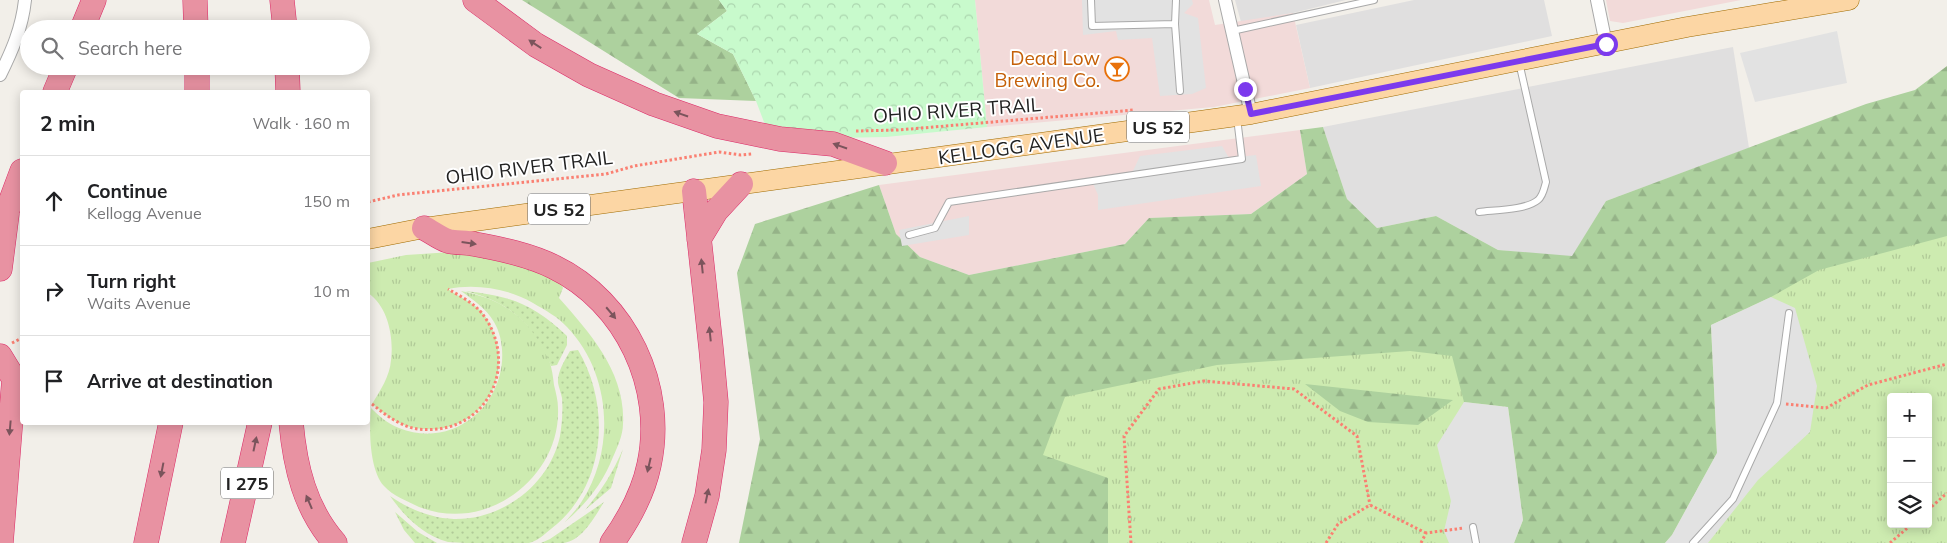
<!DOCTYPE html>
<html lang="en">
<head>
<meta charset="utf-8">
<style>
  body { margin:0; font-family:Mulish,sans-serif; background:#f2f2f2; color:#202124 }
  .controls { position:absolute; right:15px; bottom:15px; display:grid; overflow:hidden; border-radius:5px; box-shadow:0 2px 12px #0003 }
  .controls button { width:45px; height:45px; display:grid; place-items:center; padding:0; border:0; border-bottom:1px solid #e0e0e0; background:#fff; color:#202124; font:25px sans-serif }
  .stop { position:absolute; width:15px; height:15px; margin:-11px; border:4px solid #7c3aed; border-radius:50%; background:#fff }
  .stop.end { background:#7c3aed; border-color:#fff; box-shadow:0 1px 5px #0008 }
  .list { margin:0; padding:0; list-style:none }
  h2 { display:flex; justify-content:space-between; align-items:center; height:65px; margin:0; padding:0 20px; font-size:21px }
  h2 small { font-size:16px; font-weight:400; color:#757577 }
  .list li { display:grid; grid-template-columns:32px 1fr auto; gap:15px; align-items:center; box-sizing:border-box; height:90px; padding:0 20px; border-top:1px solid #e0e0e0 }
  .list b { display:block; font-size:19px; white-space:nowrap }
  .list p { margin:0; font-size:16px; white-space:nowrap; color:#757577 }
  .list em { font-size:16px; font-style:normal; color:#757577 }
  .icon { flex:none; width:28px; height:28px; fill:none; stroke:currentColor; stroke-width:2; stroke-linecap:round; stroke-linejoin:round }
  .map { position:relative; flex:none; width:1947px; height:543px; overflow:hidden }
  .search { position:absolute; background:#fff; box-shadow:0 2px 12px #0003; left:20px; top:20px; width:350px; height:55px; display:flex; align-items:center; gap:12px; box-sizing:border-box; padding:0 18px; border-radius:28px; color:#757577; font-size:19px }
  .panel { position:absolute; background:#fff; box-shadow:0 2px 12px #0003; left:20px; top:90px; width:350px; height:335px; border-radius:5px }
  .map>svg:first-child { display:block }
  .residential { fill:#e0dfdf }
  .commercial { fill:#f2dad9 }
  .grass { fill:url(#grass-tufts); fill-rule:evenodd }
  .forest { fill:url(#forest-firs) }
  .park { fill:url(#park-crowns) }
  .garden { fill:url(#garden-dots) }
  .parking { fill:#e2e2e2 }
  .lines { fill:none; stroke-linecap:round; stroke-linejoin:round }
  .lane-casing { stroke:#a9a9a9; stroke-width:8 }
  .street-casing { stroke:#a9a9a9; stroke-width:14 }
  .primary-casing { stroke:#a06b00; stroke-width:21 }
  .highway-casing { stroke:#dc2a67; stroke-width:25 }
  .path { stroke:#fa8072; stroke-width:3; stroke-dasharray:2.5 2.5; stroke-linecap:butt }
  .lane { stroke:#fff; stroke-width:6 }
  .street { stroke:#fff; stroke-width:12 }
  .primary { stroke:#fcd6a4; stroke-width:20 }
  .highway { stroke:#e892a2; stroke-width:24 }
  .oneway { fill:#7b545c }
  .route { stroke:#7c3aed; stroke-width:6 }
  .labels { text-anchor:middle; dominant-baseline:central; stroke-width:4; stroke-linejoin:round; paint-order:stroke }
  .shield { fill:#fff; stroke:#646464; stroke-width:1 }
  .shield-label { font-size:18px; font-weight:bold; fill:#222 }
  .food-label { font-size:19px; fill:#c56008; stroke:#fff; text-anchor:end }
  .street-label { font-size:19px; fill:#222; stroke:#fff }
</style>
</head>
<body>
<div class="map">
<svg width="1947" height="543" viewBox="0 0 1947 543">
  <defs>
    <pattern id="grass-tufts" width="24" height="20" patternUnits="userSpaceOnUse" patternTransform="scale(1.25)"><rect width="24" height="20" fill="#cdebb0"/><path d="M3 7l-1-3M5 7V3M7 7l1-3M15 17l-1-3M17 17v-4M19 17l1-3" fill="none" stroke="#b0c997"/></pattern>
    <pattern id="forest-firs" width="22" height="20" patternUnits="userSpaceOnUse" patternTransform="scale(1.25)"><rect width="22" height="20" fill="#add19e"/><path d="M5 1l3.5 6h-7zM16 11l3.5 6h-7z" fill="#95b388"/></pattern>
    <pattern id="park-crowns" width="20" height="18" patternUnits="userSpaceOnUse" patternTransform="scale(1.25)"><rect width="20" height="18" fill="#c8facc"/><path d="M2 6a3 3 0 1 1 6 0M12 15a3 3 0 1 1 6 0" fill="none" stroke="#acd6af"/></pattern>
    <pattern id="garden-dots" width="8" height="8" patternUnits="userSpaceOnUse" patternTransform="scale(1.25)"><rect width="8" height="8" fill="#cdebb0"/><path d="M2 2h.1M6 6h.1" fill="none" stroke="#b0c997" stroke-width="1.8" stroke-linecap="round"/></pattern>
  </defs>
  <rect width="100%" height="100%" fill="#f2efe9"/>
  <path class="residential" d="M1235 0H1346L1293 13 1241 22Z
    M1414 0H1544L1552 36 1310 88 1296 25Z
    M1733 47 1749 148 1606 201 1572 257 1498 250 1436 216 1377 228 1347 199 1323 127Z"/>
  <path class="commercial" d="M975 0H1209L1215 25 1293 13 1310 88 1214 107 987 127Z
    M1606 0H1741L1623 23 1610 21Z
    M1300 130 1307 174 1251 214 1149 218 1125 244 969 275 920 257 896 234 879 185Z"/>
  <path class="grass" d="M1947 217V543H832L874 427ZM1891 397H1928V524H1891Z
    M452 252 535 264 561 282 563 288 559 298C590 333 626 373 623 424 623 435 617 448 613 457 603 483 586 504 565 522 571 515 578 508 582 501 616 448 611 373 567 327 558 317 545 310 533 303 509 289 476 283 448 289 460 298 476 303 485 316 516 361 493 422 438 429 427 430 414 429 404 425 392 420 382 412 372 404 380 391 390 376 391 360 394 338 388 306 368 293V263L406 255Z
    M461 291C503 299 532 319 549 360 552 368 553 377 554 385 556 393 558 401 558 408 560 455 526 497 482 510 461 516 440 515 419 507 407 501 393 496 384 486 369 469 369 429 371 408 379 416 388 424 399 428 443 446 489 419 500 374 504 358 503 337 494 322 486 308 473 300 461 291Z"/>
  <path class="forest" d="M522 0H719L727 11 697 34 733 54 756 101 679 98Z
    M1947 66V236L1819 270 1771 297 1711 325 1717 453 1672 535 1665 543H1514L1523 520 1508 407 1464 402 1452 356 1410 351 1217 365 1065 397 1043 455 1108 478V543H739L760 439 737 273 755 224 879 185 896 234 920 257 969 275 1125 244 1149 218 1251 214 1307 174 1300 130 1323 127 1347 199 1377 228 1436 216 1498 250 1572 256 1606 201 1866 104 1915 90Z
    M1305 384 1453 400 1418 425 1368 422 1340 411Z"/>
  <path class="park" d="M719 0H975L987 127 886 137 836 138 767 130 756 101 733 54 697 34 727 11Z"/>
  <path class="garden" d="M465 291C511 296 533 304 567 336V345L557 365 551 366C534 324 510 302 465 291Z
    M578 350C610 404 607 480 557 524 549 530 539 541 529 543 514 543 497 543 483 543 472 543 459 543 448 542 424 536 404 516 390 496 409 509 430 518 454 519 503 520 550 484 560 436 562 424 563 410 562 398 561 393 559 388 558 383 557 372 565 360 570 351Z
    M623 449 611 488 585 510C602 490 613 472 623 449Z
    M604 502C595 516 583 540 564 543 557 543 548 543 541 543L550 539Z
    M395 512 418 532 437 543H415L404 530Z"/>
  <path class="parking" d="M1082 0H1192L1193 4 1184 13 1198 18 1206 88 1192 94 1160 96 1152 38 1118 40 1116 31 1083 35Z
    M1837 31 1847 83 1755 102 1740 53Z
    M1222 146 1229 158 1256 155 1261 186 1098 210V195L1091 179 1132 173 1140 156Z
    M969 216V235L902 246 899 230Z
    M1771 297 1795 308 1817 386 1810 432 1758 480 1708 543H1665L1672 535 1717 453 1711 325Z
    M1464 402 1508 407 1523 520 1514 543H1449L1444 531 1451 501 1437 445Z"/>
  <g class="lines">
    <g class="lane-casing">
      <path id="lane" d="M1091 0 1092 26 1175 24 1180 91
        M1175 24 1176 0
        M1232 31 1374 0
        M1479 212C1495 210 1526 210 1538 200 1543 196 1544 189 1546 182L1519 62
        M909 235 935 228 949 202 1242 159 1237 118
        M1473 527 1476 543
        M1693 543 1733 499 1777 403 1789 313"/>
    </g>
    <g class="street-casing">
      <path id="street" d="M1225 0 1251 114
        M1597 0 1606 44
        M0 75C12 51 22 28 25 0"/>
    </g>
    <g class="primary-casing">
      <path id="primary" d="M368 239 424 228 1251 114 1687 27 1849 0"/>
    </g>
    <g class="highway-casing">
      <path id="highway" d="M195 0 196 29
        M282 0 285 29
        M475 0 536 45 589 75 654 104 717 126 780 139 833 144 885 163
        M82 29 94 0
        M287 66 288 92
        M55 92 66 66
        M197 92V66
        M424 228C432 232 439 238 448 241 455 243 466 242 474 244 501 249 530 255 554 267 626 302 666 387 649 465 643 494 629 519 612 543
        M0 230 22 171
        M699 239 716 211 741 184
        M0 269 7 214
        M0 356 14 379 1 543
        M291 422C295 467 305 509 335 543
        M146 543 171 422
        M233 543 260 422
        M694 543 707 496 714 450 716 402 711 348 694 191"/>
    </g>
    <path class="path" d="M856 131 898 130 1134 110
      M368 202 398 195 606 174 634 166 719 152 741 155 752 154
      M12 343 22 338
      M372 404C382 412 392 420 404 425 414 430 427 430 438 429 493 422 516 361 484 316 476 304 460 296 448 289
      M1786 404 1826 408 1868 385 1947 364
      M1928 510 1947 493
      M1131 543 1124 436 1159 389 1204 381 1294 389 1357 436 1370 505
      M1326 543 1338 524 1370 505 1426 533
      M1421 543 1426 533 1464 528
      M1890 543 1912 524"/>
    <use href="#lane" class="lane"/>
    <use href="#street" class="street"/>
    <use href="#primary" class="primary"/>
    <use href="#highway" class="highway"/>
  </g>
  <defs><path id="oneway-solid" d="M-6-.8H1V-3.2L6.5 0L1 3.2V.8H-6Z" transform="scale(1.25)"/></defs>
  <g class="oneway">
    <use href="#oneway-solid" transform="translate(535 44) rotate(-147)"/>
    <use href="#oneway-solid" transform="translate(681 114) rotate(-161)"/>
    <use href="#oneway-solid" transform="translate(840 146) rotate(-161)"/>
    <use href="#oneway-solid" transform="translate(469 243) rotate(8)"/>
    <use href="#oneway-solid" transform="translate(702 266) rotate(-96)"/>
    <use href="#oneway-solid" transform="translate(611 313) rotate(50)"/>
    <use href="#oneway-solid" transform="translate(710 334) rotate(-96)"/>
    <use href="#oneway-solid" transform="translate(10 428) rotate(95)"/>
    <use href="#oneway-solid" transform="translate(255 444) rotate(-78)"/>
    <use href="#oneway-solid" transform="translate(649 465) rotate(103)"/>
    <use href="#oneway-solid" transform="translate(162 470) rotate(101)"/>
    <use href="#oneway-solid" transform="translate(707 496) rotate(-78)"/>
    <use href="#oneway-solid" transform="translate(309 502) rotate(-113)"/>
  </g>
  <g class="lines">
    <path class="route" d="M1245 89 1251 114 1606 44"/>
  </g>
  <defs>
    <g id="bar-ring" transform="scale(1.25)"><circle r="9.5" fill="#fff" stroke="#e8710a" stroke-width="1.5"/><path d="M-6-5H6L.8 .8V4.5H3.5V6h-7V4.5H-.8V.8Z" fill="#e8710a"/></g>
  </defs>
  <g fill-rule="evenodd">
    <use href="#bar-ring" x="1117" y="69"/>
  </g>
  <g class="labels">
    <g class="shield">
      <rect x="1127" y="111.5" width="62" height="31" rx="4"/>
      <rect x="528" y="193.5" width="62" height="31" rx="4"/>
      <rect x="221" y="467.5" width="52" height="31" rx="4"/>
    </g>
    <g class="shield-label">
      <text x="1158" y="127">US 52</text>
      <text x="559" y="209">US 52</text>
      <text x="247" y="483">I 275</text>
    </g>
    <g class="food-label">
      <text x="1100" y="58">Dead Low<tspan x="1100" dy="22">Brewing Co.</tspan></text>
    </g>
    <g class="street-label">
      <text transform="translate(957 110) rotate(-4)">OHIO RIVER TRAIL</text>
      <text transform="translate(1021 146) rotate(-8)">KELLOGG AVENUE</text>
      <text transform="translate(529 167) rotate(-7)">OHIO RIVER TRAIL</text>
    </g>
  </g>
</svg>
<div class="controls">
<button>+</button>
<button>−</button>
<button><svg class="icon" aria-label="layers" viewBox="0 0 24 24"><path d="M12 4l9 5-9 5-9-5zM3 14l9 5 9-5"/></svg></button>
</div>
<div class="stop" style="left:1606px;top:44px"></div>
<div class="stop end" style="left:1245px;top:89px"></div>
<div class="search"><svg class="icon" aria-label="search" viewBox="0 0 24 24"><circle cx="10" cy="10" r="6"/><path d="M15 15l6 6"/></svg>Search here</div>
<section class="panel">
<h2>2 min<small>Walk · 160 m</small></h2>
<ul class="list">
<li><svg class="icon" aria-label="ahead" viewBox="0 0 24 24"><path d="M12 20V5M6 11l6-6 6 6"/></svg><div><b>Continue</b><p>Kellogg Avenue</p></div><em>150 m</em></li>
<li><svg class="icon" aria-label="right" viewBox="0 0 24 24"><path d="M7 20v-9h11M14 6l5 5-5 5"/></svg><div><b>Turn right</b><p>Waits Avenue</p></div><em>10 m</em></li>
<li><svg class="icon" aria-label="arrive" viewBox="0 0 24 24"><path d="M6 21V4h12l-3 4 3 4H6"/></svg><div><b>Arrive at destination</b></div></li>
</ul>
</section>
</div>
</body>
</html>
